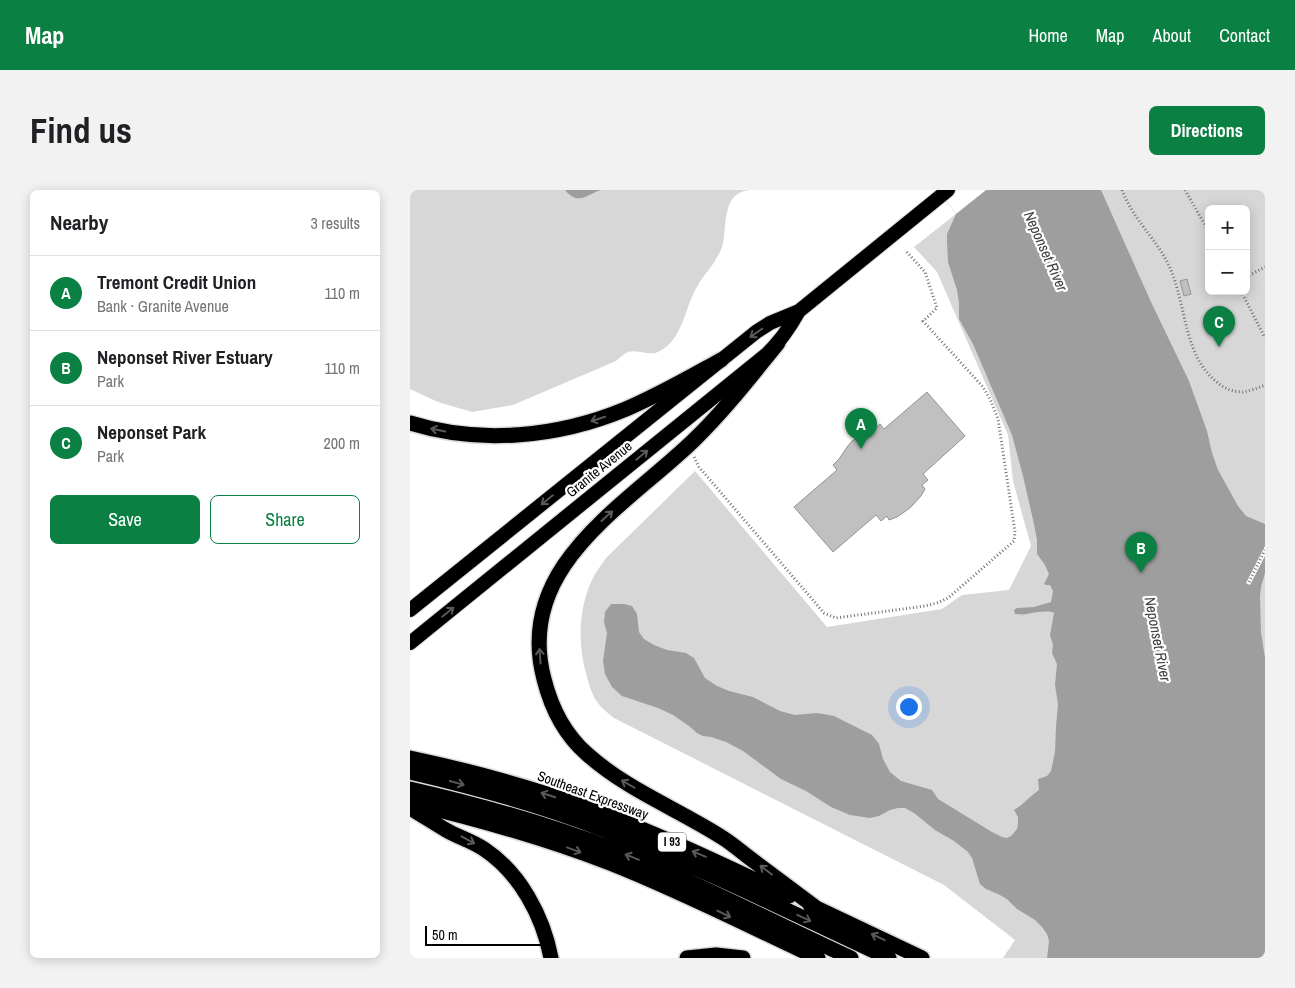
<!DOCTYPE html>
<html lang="en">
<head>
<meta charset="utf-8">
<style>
  body { margin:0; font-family:"Archivo Narrow",sans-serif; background:#f2f2f2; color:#202124 }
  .controls { position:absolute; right:15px; top:15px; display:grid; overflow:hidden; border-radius:8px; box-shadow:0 2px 12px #0003 }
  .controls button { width:45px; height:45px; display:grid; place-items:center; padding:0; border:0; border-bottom:1px solid #e0e0e0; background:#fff; color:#202124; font:25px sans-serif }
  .scale { position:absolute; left:15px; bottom:12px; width:118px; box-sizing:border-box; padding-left:5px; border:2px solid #000; border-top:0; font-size:14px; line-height:18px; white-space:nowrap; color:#000; -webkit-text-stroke:4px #fff; paint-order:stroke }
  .you { position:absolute; left:498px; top:516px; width:18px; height:18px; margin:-12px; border:4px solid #fff; border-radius:50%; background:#1a73e8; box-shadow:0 0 0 8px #1a73e833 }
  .badge { display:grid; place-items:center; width:32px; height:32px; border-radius:50%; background:#0b8043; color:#fff; font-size:16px; font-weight:700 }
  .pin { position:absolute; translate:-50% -41px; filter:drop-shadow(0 1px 2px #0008) }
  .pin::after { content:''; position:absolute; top:26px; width:18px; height:15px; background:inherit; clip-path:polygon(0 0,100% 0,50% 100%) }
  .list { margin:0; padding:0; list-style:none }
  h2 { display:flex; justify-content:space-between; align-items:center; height:65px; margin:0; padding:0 20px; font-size:21px }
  h2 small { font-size:16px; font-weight:400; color:#757577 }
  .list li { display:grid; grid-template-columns:32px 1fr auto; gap:15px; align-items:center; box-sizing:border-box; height:75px; padding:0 20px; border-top:1px solid #e0e0e0 }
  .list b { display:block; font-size:19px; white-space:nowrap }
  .list p { margin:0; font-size:16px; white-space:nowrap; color:#757577 }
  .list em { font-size:16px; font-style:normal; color:#757577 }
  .actions { display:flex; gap:10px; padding:15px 20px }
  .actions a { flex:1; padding:11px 0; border:1px solid #0b8043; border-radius:8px; text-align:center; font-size:18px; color:#0b8043 }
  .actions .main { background:#0b8043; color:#fff }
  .map { position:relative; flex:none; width:855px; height:768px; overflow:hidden; border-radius:8px }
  header { display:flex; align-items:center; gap:30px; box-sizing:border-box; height:70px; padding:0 25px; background:#0b8043; color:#fff }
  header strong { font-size:24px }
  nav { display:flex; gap:28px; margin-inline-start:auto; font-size:18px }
  .intro { display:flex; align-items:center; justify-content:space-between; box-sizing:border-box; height:120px; padding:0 30px }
  h1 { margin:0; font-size:35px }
  .button { padding:12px 22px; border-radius:8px; background:#0b8043; color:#fff; font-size:18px; font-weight:700 }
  main { display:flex; gap:30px; padding:0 30px }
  aside { flex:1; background:#fff; border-radius:8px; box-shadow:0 2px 12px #0003 }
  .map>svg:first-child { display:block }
  .green { fill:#d7d7d7; fill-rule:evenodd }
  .water { fill:#9e9e9e }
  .pier { fill:#fff }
  .building { fill:#c0c0c0; stroke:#949494 }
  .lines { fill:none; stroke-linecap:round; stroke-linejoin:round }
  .trunk-casing { stroke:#dbdbdb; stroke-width:16 }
  .motorway-casing { stroke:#dbdbdb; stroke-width:18 }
  .path { stroke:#727272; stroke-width:3; stroke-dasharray:1 2.5; stroke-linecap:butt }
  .trunk { stroke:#000; stroke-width:14 }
  .motorway { stroke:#000; stroke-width:15 }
  .oneway { stroke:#595959 }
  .labels { text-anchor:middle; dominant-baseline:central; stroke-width:4.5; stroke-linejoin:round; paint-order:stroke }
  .shield { fill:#fff; stroke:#4c4c4c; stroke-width:1 }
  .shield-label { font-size:12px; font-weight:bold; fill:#000 }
  .street-label { font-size:14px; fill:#000; stroke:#fff }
  .water-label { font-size:15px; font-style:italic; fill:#3f3f3f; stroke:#fff }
</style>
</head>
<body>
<header>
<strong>Map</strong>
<nav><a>Home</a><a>Map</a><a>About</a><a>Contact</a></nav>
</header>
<div class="intro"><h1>Find us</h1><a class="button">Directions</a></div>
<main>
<aside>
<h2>Nearby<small>3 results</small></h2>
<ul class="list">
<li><span class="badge">A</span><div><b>Tremont Credit Union</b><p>Bank · Granite Avenue</p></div><em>110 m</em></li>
<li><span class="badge">B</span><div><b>Neponset River Estuary</b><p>Park</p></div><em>110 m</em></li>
<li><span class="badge">C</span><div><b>Neponset Park</b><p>Park</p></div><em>200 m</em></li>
</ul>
<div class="actions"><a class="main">Save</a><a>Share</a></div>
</aside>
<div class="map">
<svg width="855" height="768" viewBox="0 0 855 768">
  <rect width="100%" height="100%" fill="#fff"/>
  <path class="green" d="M0 0H339C312 3 317 35 313 53 312 58 310 63 307 67 302 78 293 85 288 95 274 117 274 150 248 162 240 166 225 159 218 162 214 164 209 168 206 171L103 215 62 222 28 212 0 199Z
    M528 0H855V768H593L605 750 534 695 204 528C197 522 190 517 185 509 181 502 179 494 177 487 167 454 168 415 185 384 188 379 192 374 196 368L285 281 417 437 532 419 552 405 599 400 621 356 603 291 598 245 527 82 504 57 546 24ZM799 19H836V101H799Z"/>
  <path class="water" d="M155 0H191C176 5 168 16 155 0Z
    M528 0H691L741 112 779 191 797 241 802 263 808 280 828 316 836 326 855 334V383L851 397 850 407 851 442 855 468V768H637L639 751 637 744 632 737 625 730 607 719 597 709 588 704 576 699 570 694 562 668 558 662 544 651 525 640 504 623 495 618H488L480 620 469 626 460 628 440 625 421 617 396 601 371 589 333 561 316 552 301 547 293 546 287 543 279 536 263 525 248 518 212 506 202 497 195 484 193 471 197 443 194 432 195 422 201 414H214L222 416 227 424 229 442 234 449 244 455 257 460 276 463 284 468 295 488 307 496 319 501 343 507 370 521 385 525 407 523 424 526 462 545 469 554 473 569 480 582 491 591 522 600 528 609 582 642 592 647 597 648 601 646 607 639 608 633V627L604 620C614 614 620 606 629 600L628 589 637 586 641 581 645 562 646 537 648 514 645 495 647 474 642 463 643 455 640 445 644 423 642 422C633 421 626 422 617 424 613 425 609 424 605 424L604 420 607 418 624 417 641 412 643 401 640 395H636L634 394 639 384 635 375 627 364V350L624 334 613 286 602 245 563 154 549 129V113L547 100 538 72 537 52V44L546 24Z"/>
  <path class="pier" d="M528 0H576L546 24Z
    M855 356V366L840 395 836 393Z"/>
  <path class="building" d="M777 89 781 104 774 106 770 91Z
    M517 202 555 246 513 284 518 290 512 295 515 299 511 306 500 318 487 327 479 330 477 326 471 331 466 325 423 362 384 317 427 280 423 275 429 269 437 257 442 251 455 243 463 240 470 234 474 239Z"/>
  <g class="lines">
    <g class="trunk-casing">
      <path id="trunk" d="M0 420 346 142 360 133 389 121 538 0
        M0 453 357 164C371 151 380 137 389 121"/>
    </g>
    <g class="motorway-casing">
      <path id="motorway" d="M368 153C341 186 315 220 284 250 216 316 104 376 134 489 141 517 154 544 177 564 217 600 268 619 313 648 324 655 334 664 345 672 366 688 388 704 409 720
        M0 233C70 255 149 247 216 219 249 205 280 187 311 170
        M0 568C47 578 94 590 140 605 223 632 301 669 379 706
        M0 582C65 597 130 615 192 639 290 677 384 724 479 768
        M0 599C70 615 139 634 207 661 286 692 363 732 441 768
        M0 613C68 629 135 648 200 673 271 701 339 736 408 768
        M0 618C12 625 24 633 36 640 48 647 62 651 74 659 110 683 133 726 141 768
        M400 715 512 768
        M277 768 306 765 333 768"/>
    </g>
    <path class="path" d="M712 0C723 30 748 50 760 78 777 116 773 166 808 193 815 199 824 202 833 202 840 201 848 198 855 195
      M775 0 799 42
      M836 87 855 77
      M831 101 855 148
      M284 267 289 277 414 423 426 428 515 416 527 413 538 408 604 351 605 342 588 229 580 209 573 197 513 131 527 118 515 82 495 60
      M839 392 855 360"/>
    <use href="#trunk" class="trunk"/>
    <use href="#motorway" class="motorway"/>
  </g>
  <defs><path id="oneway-shaft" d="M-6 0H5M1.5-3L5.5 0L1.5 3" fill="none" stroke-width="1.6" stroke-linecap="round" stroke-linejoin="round" transform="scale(1.25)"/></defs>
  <g class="oneway">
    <use href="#oneway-shaft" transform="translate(346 143) rotate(145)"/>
    <use href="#oneway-shaft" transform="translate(188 229) rotate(162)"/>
    <use href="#oneway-shaft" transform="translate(28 240) rotate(-168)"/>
    <use href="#oneway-shaft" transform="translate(232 265) rotate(-39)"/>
    <use href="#oneway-shaft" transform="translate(137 310) rotate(141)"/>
    <use href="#oneway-shaft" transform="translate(197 326) rotate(-42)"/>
    <use href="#oneway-shaft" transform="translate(38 422) rotate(-39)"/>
    <use href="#oneway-shaft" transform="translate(130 466) rotate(-94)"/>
    <use href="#oneway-shaft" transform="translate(47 593) rotate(15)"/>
    <use href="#oneway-shaft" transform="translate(218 594) rotate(-150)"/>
    <use href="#oneway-shaft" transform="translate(138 605) rotate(-162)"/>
    <use href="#oneway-shaft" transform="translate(58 650) rotate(28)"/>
    <use href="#oneway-shaft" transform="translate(164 660) rotate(20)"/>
    <use href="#oneway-shaft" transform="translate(289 664) rotate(-157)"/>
    <use href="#oneway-shaft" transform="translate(222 667) rotate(-158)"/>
    <use href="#oneway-shaft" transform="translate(356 680) rotate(-143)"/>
    <use href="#oneway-shaft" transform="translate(314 724) rotate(26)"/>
    <use href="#oneway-shaft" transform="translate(394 728) rotate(25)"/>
    <use href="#oneway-shaft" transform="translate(468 747) rotate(-155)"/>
  </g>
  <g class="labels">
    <rect class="shield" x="248" y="642.5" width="28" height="19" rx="4"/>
    <g class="shield-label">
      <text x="262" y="652">I 93</text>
    </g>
    <g class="street-label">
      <text transform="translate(189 279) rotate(-39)">Granite Avenue</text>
      <text transform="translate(183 605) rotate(20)">Southeast Expressway</text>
    </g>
    <g class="water-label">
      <text transform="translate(636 61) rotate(66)">Neponset River</text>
      <text transform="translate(748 449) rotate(79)">Neponset River</text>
    </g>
  </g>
</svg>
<div class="controls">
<button>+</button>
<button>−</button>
</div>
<div class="scale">50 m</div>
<div class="you"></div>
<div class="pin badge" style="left:451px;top:259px">A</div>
<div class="pin badge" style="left:731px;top:383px">B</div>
<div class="pin badge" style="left:809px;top:157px">C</div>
</div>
</main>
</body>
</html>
